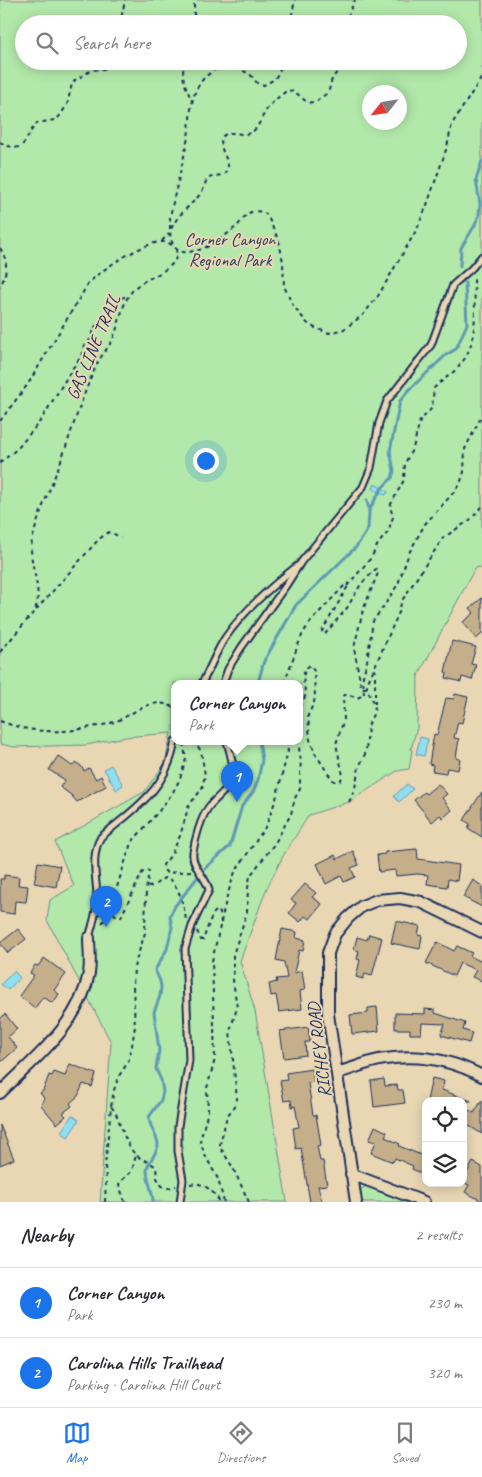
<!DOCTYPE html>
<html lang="en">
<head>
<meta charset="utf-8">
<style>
  body { margin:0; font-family:Caveat,sans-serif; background:#f2f2f3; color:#2b2b33 }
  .controls { position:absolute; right:15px; bottom:15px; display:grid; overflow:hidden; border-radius:10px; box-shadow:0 2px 12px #0003 }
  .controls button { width:45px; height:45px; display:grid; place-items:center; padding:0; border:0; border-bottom:1px solid #e1e1e2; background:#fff; color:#2b2b33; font:25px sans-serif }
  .compass { position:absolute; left:362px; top:85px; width:45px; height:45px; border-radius:50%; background:#fff; box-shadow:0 2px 12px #0003; rotate:240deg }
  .you { position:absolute; left:205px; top:460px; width:18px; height:18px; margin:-12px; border:4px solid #fff; border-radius:50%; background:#1a73e8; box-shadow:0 0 0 8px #1a73e833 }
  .badge { display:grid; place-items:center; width:32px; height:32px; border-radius:50%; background:#1a73e8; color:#fff; font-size:16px; font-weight:700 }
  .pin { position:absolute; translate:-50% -41px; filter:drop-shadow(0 1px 2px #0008) }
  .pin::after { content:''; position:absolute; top:26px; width:18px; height:15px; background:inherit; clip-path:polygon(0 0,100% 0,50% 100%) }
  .popup { position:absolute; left:171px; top:680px; width:132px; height:65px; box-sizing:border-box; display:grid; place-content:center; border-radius:10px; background:#fff; filter:drop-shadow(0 1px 4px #0005); font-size:16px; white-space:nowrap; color:#7c7c81 }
  .popup b { font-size:19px; color:#2b2b33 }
  .popup::after { content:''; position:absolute; left:50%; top:100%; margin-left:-10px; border:10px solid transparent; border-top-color:#fff }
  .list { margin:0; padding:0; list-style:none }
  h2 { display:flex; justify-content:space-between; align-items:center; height:65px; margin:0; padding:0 20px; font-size:21px }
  h2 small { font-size:16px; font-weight:400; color:#7c7c81 }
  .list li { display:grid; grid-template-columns:32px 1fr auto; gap:15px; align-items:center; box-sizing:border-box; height:70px; padding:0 20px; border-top:1px solid #e1e1e2 }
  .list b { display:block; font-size:19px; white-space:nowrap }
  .list p { margin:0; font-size:16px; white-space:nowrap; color:#7c7c81 }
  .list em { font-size:16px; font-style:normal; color:#7c7c81 }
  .icon { flex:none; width:28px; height:28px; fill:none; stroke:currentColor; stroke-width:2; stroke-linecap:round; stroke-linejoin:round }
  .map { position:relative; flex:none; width:482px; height:1202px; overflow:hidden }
  .search { position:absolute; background:#fff; box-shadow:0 2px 12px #0003; left:15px; right:15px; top:15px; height:55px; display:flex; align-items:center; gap:12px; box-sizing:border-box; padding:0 18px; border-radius:28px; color:#7c7c81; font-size:19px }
  .sheet { height:205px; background:#fff }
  nav { display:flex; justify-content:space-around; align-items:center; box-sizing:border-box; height:70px; border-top:1px solid #e1e1e2; background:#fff; font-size:14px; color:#7c7c81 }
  nav a { display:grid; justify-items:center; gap:2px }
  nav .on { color:#1a73e8 }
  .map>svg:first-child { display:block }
  .green { fill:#b2e8aa; stroke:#668c84; fill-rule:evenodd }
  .water { fill:#90dfef; stroke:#6199b5 }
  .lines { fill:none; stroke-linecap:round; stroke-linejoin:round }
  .stream { stroke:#6199b5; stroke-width:3 }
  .building { fill:#c5af8b; stroke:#1b2f5e }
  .lane-casing { stroke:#1b2f5e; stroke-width:9 }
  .street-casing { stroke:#1b2f5e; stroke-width:14 }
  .path { stroke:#1b2f5e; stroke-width:2; stroke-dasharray:4 4; stroke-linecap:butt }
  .lane { stroke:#e9d7b4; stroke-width:5 }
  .street { stroke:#e9d7b4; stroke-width:10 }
  .labels { text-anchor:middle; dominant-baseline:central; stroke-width:4; stroke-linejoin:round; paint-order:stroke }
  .park-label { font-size:18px; fill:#2a4266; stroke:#e9d7b4 }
  .street-label { font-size:18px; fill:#1b2f5e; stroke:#e9d7b4 }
</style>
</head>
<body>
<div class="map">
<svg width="482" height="1202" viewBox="0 0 482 1202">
  <rect width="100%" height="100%" fill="#e9d7b4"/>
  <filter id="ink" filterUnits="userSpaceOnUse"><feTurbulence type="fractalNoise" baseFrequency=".02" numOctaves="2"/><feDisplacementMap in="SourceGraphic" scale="10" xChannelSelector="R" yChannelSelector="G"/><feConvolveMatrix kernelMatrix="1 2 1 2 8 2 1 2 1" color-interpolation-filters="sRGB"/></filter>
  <g filter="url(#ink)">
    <path class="green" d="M0 0H482V567L475 568 418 676 417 728 411 749 412 750 409 769 397 771 349 802 309 815 283 856 266 890 240 961 255 1011 287 1202H100L111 1042 47 920 50 900 74 886 55 842 144 792 165 763 171 733 125 737 86 745 14 747 0 744ZM24 24H458V61H24ZM370 92H400V122H370ZM174 683H300V741H174Z
      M368 1185 408 1202H362L360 1190Z"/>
    <path class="water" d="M375 484 388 492 386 495C378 492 381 497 373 488Z
      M420 737 428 739 424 756 416 754Z
      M111 765 123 785 116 790 104 769Z
      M407 784 413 789 399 802 394 796Z
      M14 971 20 978 8 990 1 984Z
      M72 1115 79 1120 68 1137 61 1132Z"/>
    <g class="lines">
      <path class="stream" d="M460 266 461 248 475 225 479 215 480 204 476 180 482 161
        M367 500 369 511
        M258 683 264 661 296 605 356 547 365 534 368 528 369 512 372 505 382 488 392 478 394 471 390 451 400 401 410 389 446 355 456 349 467 324 465 283
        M205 868 230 846 242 806 253 792 258 780 262 760 259 741
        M153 1202C153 1191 147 1181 147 1170 148 1160 158 1154 158 1144 157 1135 149 1127 149 1117L161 1100 163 1092 161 1080 156 1069 159 1050 154 1012 160 996 161 987 160 981 155 970 167 949 172 927 170 916 175 906 197 878"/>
    </g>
    <path class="building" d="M482 598V634L476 639 463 622 474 613 470 608Z
      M452 641 476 647 471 664 476 665 472 680 462 677 461 682 446 678 447 673 445 672Z
      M455 694 468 697 462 723 458 722 454 738 459 739 456 758 460 759 458 770 447 768 446 773 432 771 433 765 429 764 434 734 437 735 446 698 454 699Z
      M58 756 72 766 77 763 81 766 84 771 89 768 96 779 101 776 106 786 77 802 71 795 60 787 65 780 49 770Z
      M438 784 447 794 442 798 452 810 443 818 440 815 432 822 414 800 424 792 426 794Z
      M482 792V837L468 828 470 824 464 820Z
      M417 849 418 859 459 865 457 881 448 879 447 887 427 884 428 875 417 874 396 876 395 870 379 872 377 855 385 854V852Z
      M353 851 359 865 351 868 355 877 344 882 341 876 326 884 317 864 335 855 337 859Z
      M38 862 60 866 56 887 34 883Z
      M4 875 19 877 18 885 28 886 26 902 15 901 14 914 0 912V879H4Z
      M473 880 482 886V907L463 897Z
      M305 884 316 893 312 897 322 904 310 919 305 916 300 922 289 913 296 903 291 900Z
      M396 921 420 926 418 935 422 936 420 949 391 943Z
      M18 929 26 939 8 953 0 943Z
      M282 929 297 932 296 938 305 940 303 951 299 950 294 973 302 971 305 990 300 991 302 1009 279 1012 276 995 271 996 269 984 277 982 276 979 287 978 284 962 276 960Z
      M369 934 382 938 372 976 365 974 363 979 356 977 360 960 357 959 359 951 354 949 357 937 367 940Z
      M437 942 454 951 457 946 472 953 470 956 480 961 482 957V981L472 977 476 970 460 963 454 976 426 963Z
      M44 958 66 974 54 990 59 994 53 1003 43 997 35 1008 19 996 34 975 30 973 35 965 38 966Z
      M377 1007 379 1031 352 1034 350 1015 368 1013V1008Z
      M425 1009 435 1010V1013L465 1023 463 1030 472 1033 469 1043 441 1035 445 1024 422 1023 421 1034H410V1029H395V1013L425 1014Z
      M5 1014 17 1029 8 1037 17 1048 0 1063V1019Z
      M308 1027 310 1042H305L306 1055 284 1058 280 1031Z
      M70 1064 96 1074 92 1087 83 1084 78 1096 70 1103 72 1106 63 1113 66 1116 57 1124 41 1105 44 1098 40 1093 43 1091 49 1075 52 1076 54 1072 65 1076Z
      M312 1069 314 1082 308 1083 313 1115H316L321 1145 317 1146 320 1161H323L327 1185 318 1186 322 1202H310L301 1148 296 1149 293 1128 299 1127 295 1106 292 1107 291 1100 284 1101 280 1081 287 1080 286 1073Z
      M432 1078 444 1081 442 1090 471 1101H427Z
      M384 1079 385 1086 397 1085 398 1090H403L405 1103 374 1107 371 1081Z
      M482 1100V1134L463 1122V1115L467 1109 474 1113Z
      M0 1125 14 1159 0 1165Z
      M375 1126 387 1132 385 1137 400 1144 399 1146 426 1157V1176L412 1169 413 1166 395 1158 393 1162 371 1153 376 1142 369 1140Z
      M473 1162 482 1167V1201L465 1192 469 1185 463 1182V1180Z"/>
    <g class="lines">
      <g class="lane-casing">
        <path id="lane" d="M202 683C210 669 216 652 225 638 242 613 273 585 297 566
          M223 683 228 669 241 648 287 584 301 562 363 487 371 468 379 423 387 401 431 345 453 285 472 268 482 256
          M89 938C92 926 96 915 97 903 98 882 89 857 101 837 135 808 167 790 175 741
          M180 1202 183 1180 178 1151V1126L189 1060 185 949 192 926 209 890C206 876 191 867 193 852 195 839 201 818 208 808 215 798 228 791 232 779 236 768 229 751 227 741"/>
      </g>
      <g class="street-casing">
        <path id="street" d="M337 1073C352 1069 369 1061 385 1059 418 1054 452 1060 482 1076
          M0 1093C34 1059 80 1024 89 973 91 962 89 950 89 938
          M351 1174 424 1202
          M356 1202 328 1014V953L335 934 348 918 362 906 377 900 400 898 421 902 482 932"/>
      </g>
      <path class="path" d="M120 24 125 0
        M194 24V0
        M290 24 295 0
        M344 24 355 0
        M185 61C180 78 186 87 192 101
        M0 142C27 157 23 138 37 123L55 120 59 117 67 105 72 84 75 80 92 70 105 69 110 64V61
        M170 229V217C175 190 183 164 188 137 191 119 189 101 199 85 205 74 218 67 230 65L250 74 257 83 264 85 275 79 284 61
        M162 241 169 233
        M173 244C161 225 192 206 201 193 204 189 205 183 207 179L214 176 223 175C237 164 217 154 222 137 231 128 241 138 252 132 258 128 261 119 265 112 271 103 279 96 288 90L295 92 308 103 317 101 326 94 329 90 332 79 340 68 342 61
        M0 248C9 261 7 273 0 287
        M0 421 28 384 88 284C99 270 147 240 164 242 171 242 175 249 181 252 202 254 222 239 237 226 242 221 245 215 251 212 255 211 259 211 263 212L267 215 279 241 283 262 284 286 292 304 307 323 315 328 329 333 344 329 363 315 378 296 417 229 427 205 447 147 452 124 482 77
        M0 463 18 448 41 420 72 369 81 357 83 347 91 339 94 328 106 316 119 299 127 296
        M347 586 371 558 378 544 388 532 393 517 390 506 404 480 405 463 413 448 420 421 432 408 434 388C442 380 453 374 460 365 480 341 474 305 474 276
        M36 610 99 539 109 532 121 537
        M0 652 34 612C45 589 27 564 32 541 39 511 53 483 63 455 74 424 84 391 98 362 103 353 110 346 114 336 121 320 122 300 135 288 146 276 181 270 176 250
        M284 683 298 645 303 633 312 620 344 586H347V588L322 631 323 634H325L347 608 361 584 376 569 378 573 363 610 354 648 361 686 362 688H367
        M375 704V669
        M300 706 305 697C306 685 298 674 310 665L314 671 315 696 314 703 308 715 310 740 315 753 331 778 334 781H340L343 776 341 766 336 744 344 719 343 696 347 694 357 698 364 695 363 676 367 661 373 621 384 606 398 584 409 553 425 524 455 491 461 481 464 472 465 449 482 415
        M0 721C28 732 58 734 87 728 96 726 106 725 114 722 134 715 152 694 174 708
        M349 802 355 788 359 767 366 752 368 726 374 712 375 707 367 688V684L400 610 401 602 443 538 470 520 482 507
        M191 871 167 873 164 870 163 865 171 855 180 836 189 805 202 789 205 775 201 751 194 741
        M148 887 153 886 164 878 171 880C180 890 184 906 186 920
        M104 906 110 914
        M102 923 112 912
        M197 931 201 940H203L212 915 217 910 220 913 221 924
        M111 1107C119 1112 123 1143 136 1155 142 1160 150 1162 156 1167L157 1178 162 1186 168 1188 176 1186
        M190 1184C203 1181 214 1192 220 1202
        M105 1202 106 1181 105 1166 111 1107 114 1090 119 1076 128 1062 132 1046 135 1026 133 986 134 967 145 933 146 890 149 871 145 870 142 873 121 917H118L112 912 111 906 131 843 159 811 173 792 180 779 186 759 183 741
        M125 1202 119 1185 121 1181 132 1171 136 1155
        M224 1202 218 1179 205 1155 200 1141 208 1111 207 1088 215 1059 212 961 227 896 235 872 266 826 276 799 288 751 286 741
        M249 1202 232 1166 221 1149 220 1144 227 1116 235 1106 237 1099 230 1031 237 1008 233 980V955L247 912 248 888 250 876 275 843 291 814 295 798 300 789V771L301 762 298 741"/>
      <use href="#lane" class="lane"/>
      <use href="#street" class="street"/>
    </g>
  </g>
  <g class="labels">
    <g class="park-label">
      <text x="230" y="239">Corner Canyon<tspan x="230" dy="21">Regional Park</tspan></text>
    </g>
    <g class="street-label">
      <text transform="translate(93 347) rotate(-67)">GAS LINE TRAIL</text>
      <text transform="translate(319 1050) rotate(-97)">RICHEY ROAD</text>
    </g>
  </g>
</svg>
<div class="controls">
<button><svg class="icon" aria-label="locate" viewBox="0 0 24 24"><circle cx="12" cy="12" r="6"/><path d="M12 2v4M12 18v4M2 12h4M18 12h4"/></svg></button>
<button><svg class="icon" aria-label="layers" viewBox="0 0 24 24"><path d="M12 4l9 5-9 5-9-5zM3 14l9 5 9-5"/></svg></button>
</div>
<svg class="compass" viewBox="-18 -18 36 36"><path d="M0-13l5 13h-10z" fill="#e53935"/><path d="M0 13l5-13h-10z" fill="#7c7c81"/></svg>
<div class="you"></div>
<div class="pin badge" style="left:237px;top:802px">1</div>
<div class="popup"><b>Corner Canyon</b>Park</div>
<div class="pin badge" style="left:106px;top:927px">2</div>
<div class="search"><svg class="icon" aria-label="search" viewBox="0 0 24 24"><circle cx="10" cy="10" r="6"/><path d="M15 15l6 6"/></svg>Search here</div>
</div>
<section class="sheet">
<h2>Nearby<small>2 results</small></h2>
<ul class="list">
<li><span class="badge">1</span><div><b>Corner Canyon</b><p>Park</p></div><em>230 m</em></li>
<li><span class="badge">2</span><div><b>Carolina Hills Trailhead</b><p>Parking · Carolina Hill Court</p></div><em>320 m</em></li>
</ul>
</section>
<nav>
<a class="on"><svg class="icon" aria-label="map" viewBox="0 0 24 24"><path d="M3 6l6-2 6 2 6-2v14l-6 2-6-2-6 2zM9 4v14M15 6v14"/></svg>Map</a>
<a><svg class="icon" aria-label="directions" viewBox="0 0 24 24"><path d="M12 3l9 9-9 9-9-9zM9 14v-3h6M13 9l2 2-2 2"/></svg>Directions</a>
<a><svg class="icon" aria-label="saved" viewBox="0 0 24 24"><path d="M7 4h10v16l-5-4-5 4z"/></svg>Saved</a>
</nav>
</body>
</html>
